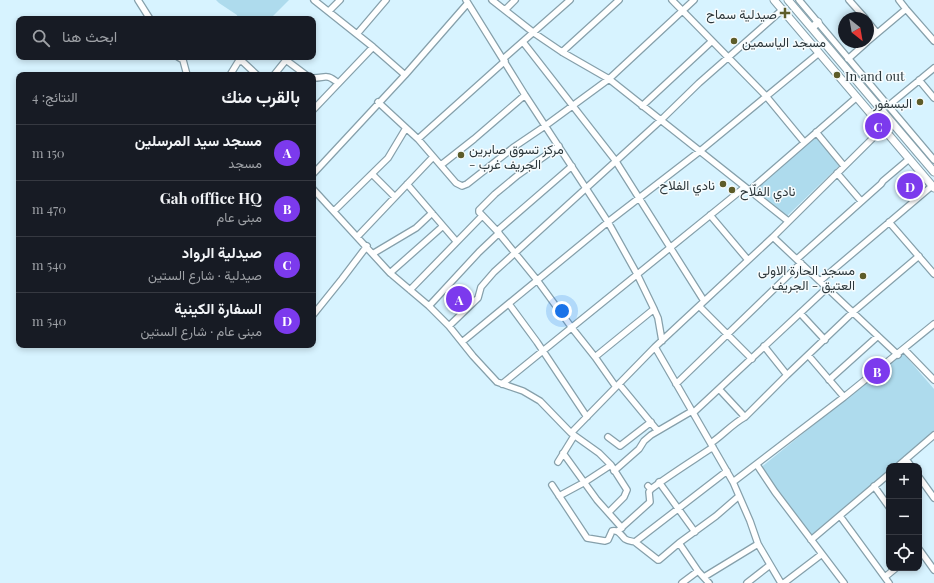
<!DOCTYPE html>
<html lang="ar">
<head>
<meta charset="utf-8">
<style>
  body { margin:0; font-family:"Playfair Display",Vazirmatn,serif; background:#20242c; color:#f1f3f6; direction:rtl }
  .controls { position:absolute; right:12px; bottom:12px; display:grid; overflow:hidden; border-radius:8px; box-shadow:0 2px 6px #0003 }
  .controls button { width:36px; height:36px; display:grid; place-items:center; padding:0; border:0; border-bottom:1px solid #363941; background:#171b24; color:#f1f3f6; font:20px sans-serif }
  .compass { position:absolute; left:838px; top:12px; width:36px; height:36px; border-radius:50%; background:#171b24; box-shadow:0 2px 6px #0003; rotate:149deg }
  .you { position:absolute; left:562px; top:311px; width:14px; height:14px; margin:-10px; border:3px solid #fff; border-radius:50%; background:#1a73e8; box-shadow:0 0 0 6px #1a73e833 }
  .badge { display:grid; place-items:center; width:26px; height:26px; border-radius:50%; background:#7c3aed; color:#fff; font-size:13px; font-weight:700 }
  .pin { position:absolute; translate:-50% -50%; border:2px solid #fff; box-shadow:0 1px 4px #0006 }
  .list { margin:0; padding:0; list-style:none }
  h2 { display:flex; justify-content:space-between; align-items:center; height:52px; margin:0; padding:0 16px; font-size:17px }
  h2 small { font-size:13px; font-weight:400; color:#9ea1a6 }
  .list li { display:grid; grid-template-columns:26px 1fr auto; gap:12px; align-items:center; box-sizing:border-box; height:56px; padding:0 16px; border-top:1px solid #363941 }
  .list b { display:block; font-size:15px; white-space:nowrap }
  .list p { margin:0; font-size:13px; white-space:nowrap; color:#9ea1a6 }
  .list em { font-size:13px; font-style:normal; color:#9ea1a6 }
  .icon { flex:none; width:22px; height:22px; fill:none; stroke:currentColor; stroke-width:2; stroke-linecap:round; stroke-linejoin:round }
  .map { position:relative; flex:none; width:934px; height:583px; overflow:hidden; direction:ltr }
  .search { position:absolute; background:#171b24; box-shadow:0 2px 6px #0003; left:16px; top:16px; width:300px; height:44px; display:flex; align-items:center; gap:10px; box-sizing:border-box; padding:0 14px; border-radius:8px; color:#9ea1a6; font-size:15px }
  .panel { position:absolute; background:#171b24; box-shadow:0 2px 6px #0003; left:16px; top:72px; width:300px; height:276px; border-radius:8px; direction:rtl }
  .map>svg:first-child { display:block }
  .green { fill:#aedbed }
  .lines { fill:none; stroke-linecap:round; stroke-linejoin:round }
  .minor-casing { stroke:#86a0ab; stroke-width:8 }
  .major-casing { stroke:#86a0ab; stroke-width:9 }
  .minor { stroke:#fff; stroke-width:5.5 }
  .major { stroke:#fff; stroke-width:7 }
  .poi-dot { fill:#5d5c29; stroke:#f6fcfe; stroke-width:1.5 }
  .labels { text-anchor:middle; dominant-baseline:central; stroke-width:3; stroke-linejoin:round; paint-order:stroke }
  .poi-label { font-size:13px; fill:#2c373b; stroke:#f6fcfe; text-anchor:end }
</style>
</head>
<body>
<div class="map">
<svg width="934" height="583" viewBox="0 0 934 583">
  <rect width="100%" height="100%" fill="#d7f3ff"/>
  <path class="green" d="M216 0H289L270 19H238L237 15 219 3Z
    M816 136 840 165 787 216 753 189Z
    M903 353 934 389V432L893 466H889V470L809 537 759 469Z"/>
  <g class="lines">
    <g class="minor-casing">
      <path id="minor" d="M138 0 150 19
        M314 0 373 47 405 75
        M466 0 525 95 608 222 637 274 654 309 658 318 662 341
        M492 0 534 33 562 52 609 79 788 221
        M672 0 766 96 804 142
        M799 0 934 160
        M849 0 865 18
        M906 9 934 41
        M505 10 515 0
        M329 11 340 0
        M868 22 877 33
        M357 34 386 0
        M868 41 906 9 899 0
        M523 42 615 160 704 301
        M562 52 619 0
        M178 57 183 60 187 75
        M503 59 570 0
        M848 59 867 42
        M230 75 238 62 242 61 257 75
        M274 75 286 60 306 75
        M313 78C326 78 326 73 338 83
        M919 80 934 98
        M378 102 418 139 456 183 462 186 467 184 514 147 545 126 609 79 694 0
        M642 106 712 41
        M888 106 934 68
        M313 110 373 47
        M816 132 844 166
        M418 139 505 61
        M559 146 518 175 495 194 479 210V212L497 231 537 280 572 328 595 357 616 387
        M441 165 474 139 525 95
        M837 173 861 201
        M313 174 405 75 467 4
        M372 174 395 197
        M407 184 456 241
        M313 189 390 273 429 306 449 326 473 356 497 382 523 391 540 401 571 433 599 453 611 465 627 490 624 497 609 512
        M750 190 857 97
        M334 211 388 158 406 128
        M710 215 748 260
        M889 222 934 274
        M497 231 572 166
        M358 236 433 157
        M773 237 898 355
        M374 253 416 228 432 213
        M797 259 881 184 883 181 909 159
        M390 273 443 226
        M820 281 932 186
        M410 290 482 216
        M509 304 537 342 587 417
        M429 306 479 252 499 233
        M699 306 752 359
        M800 313 825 340
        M313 315 342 279 367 246
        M449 326 478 298 481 287 494 272 661 120 699 83 782 10
        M462 342 608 222 700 151 819 53
        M764 346 787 375
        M655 347 733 482 750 521 758 544 781 583
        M904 349 934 380
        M808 355 844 397
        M595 357 654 309
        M829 380 878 336
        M502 384 745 187
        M619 384 657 430
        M676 384 801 263
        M719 389 745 417
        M693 413 827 288
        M571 433 655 347 773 237 883 128
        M608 437 620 446 651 422
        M711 443C723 435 732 424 745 417L787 375 853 312 919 256
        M563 453 597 500 622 528
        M906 459 911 466
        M558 462 574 436
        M757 465 775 492 844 583
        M898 466 934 435
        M614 471 639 449 644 441 651 435 692 411
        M727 471 635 542 658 560H659L679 543 716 516 739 496
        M919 477 934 498
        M659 482 695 532
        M733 482 844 397 934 324
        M552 485 587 538 605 541 608 540 612 531C619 530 620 534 625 539 628 541 631 541 635 542
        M648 486 651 489C671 474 692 461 713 447
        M874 486 889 507
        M559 496 585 482 611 465
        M840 516 889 583
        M620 529 650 502 649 492 651 489
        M811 540 889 474
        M679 543 698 571 709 583
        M919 549 934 570
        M704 577 758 544
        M885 577 896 568
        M682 583 698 571
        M747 583 770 565
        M784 583 822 554"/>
    </g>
    <g class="major-casing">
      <path id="major" d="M774 0 934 188
        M788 0 934 172
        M812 28 818 22"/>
    </g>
    <use href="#minor" class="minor"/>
    <use href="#major" class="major"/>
  </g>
  <g class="poi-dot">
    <path d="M783 7h4v4h4v4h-4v4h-4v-4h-4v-4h4z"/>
    <circle cx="734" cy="41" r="4"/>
    <circle cx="837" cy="75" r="4"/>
    <circle cx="920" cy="102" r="4"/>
    <circle cx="461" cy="155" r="4"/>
    <circle cx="723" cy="184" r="4"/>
    <circle cx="732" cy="190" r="4"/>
    <circle cx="863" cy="276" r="4"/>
  </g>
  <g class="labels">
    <g class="poi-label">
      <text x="777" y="13">صيدلية سماح</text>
      <text x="742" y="41" text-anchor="start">مسجد الياسمين</text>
      <text x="845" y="75" text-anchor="start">In and out</text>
      <text x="912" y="102">البسفور</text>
      <text x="469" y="148" text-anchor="start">مركز تسوق صابرين<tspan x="469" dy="15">- الجريف غرب</tspan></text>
      <text x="715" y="184">نادي الفلاح</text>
      <text x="740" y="190" text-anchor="start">نادي الفلّاح</text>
      <text x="855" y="269">مسجد الحارة الاولى<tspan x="855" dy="15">العتيق - الجريف</tspan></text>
    </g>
  </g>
</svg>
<div class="controls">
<button>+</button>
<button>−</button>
<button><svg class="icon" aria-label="locate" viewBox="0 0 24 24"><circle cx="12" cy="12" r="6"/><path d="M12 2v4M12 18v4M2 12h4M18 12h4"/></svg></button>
</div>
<svg class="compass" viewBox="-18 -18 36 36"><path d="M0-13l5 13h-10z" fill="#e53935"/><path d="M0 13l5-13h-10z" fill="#9ea1a6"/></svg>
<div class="you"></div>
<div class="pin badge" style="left:459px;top:299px">A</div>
<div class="pin badge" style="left:877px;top:371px">B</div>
<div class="pin badge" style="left:878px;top:126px">C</div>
<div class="pin badge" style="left:910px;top:186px">D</div>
<div class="search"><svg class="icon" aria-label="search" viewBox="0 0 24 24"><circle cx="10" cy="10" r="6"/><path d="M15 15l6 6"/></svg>ابحث هنا</div>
<section class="panel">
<h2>بالقرب منك<small>النتائج: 4</small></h2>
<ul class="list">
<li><span class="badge">A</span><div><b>مسجد سيد المرسلين</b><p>مسجد</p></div><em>150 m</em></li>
<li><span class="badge">B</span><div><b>Gah offfice HQ</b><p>مبنى عام</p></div><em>470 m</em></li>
<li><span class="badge">C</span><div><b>صيدلية الرواد</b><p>صيدلية · شارع الستين</p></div><em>540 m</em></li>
<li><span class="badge">D</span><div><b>السفارة الكينية</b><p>مبنى عام · شارع الستين</p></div><em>540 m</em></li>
</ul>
</section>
</div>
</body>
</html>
